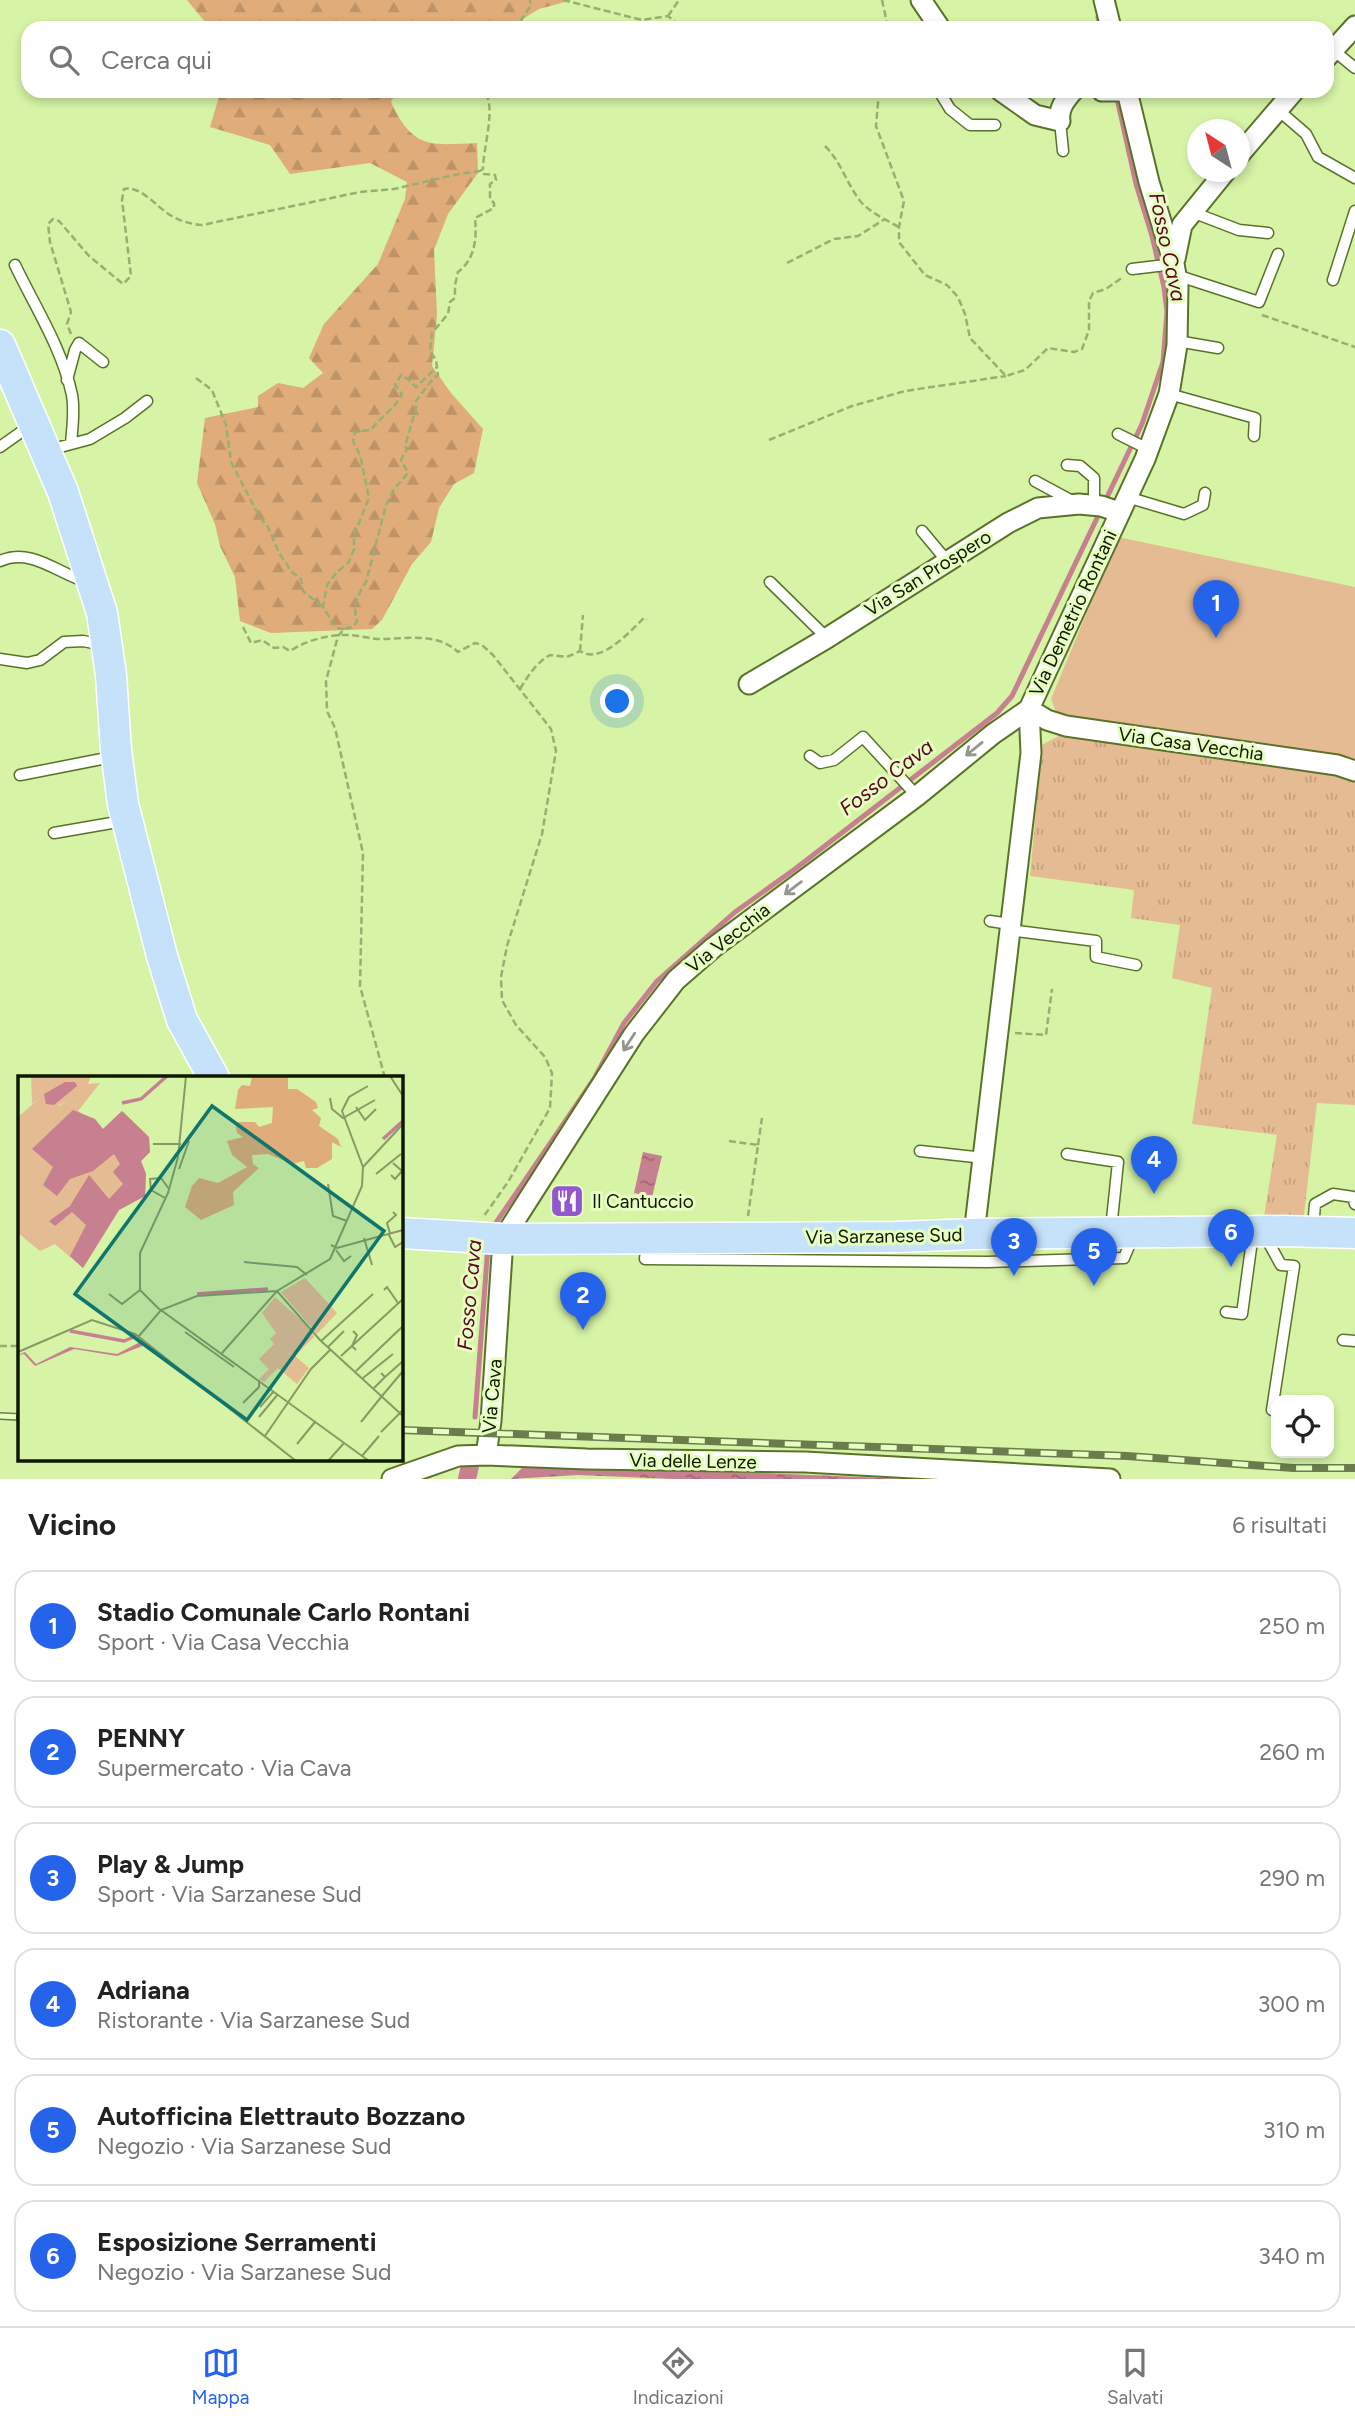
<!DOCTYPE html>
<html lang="it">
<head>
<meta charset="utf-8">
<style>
  body { margin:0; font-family:Figtree,sans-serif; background:#f2f2f2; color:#222 }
  .controls { position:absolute; right:21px; bottom:21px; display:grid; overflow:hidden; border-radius:14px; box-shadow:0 4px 10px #0003 }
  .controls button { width:63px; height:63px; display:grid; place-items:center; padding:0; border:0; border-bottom:2px solid #e0e0e0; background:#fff; color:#222; font:35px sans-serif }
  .compass { position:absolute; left:1187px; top:119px; width:63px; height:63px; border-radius:50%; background:#fff; box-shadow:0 4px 10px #0003; rotate:324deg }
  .you { position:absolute; left:618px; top:702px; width:24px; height:24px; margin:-18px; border:5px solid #fff; border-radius:50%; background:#1a73e8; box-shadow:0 0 0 10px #1a73e833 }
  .badge { display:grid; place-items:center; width:46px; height:46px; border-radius:50%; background:#2563eb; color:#fff; font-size:23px; font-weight:700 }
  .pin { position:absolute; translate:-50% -58px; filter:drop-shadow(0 2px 4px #0008) }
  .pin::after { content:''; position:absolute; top:37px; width:24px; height:21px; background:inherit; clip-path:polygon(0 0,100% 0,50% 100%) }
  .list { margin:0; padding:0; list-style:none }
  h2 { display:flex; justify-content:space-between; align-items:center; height:91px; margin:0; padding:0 28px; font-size:30px }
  h2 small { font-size:23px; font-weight:400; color:#767676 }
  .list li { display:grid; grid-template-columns:46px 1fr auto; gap:21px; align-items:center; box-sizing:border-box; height:112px; margin:0 14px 14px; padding:0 14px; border:2px solid #e0e0e0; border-radius:21px }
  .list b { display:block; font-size:26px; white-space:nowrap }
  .list p { margin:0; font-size:23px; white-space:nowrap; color:#767676 }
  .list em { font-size:23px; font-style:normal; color:#767676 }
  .icon { flex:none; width:38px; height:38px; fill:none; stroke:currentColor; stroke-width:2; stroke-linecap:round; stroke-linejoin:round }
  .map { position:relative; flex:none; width:1355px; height:1479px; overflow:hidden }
  .search { position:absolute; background:#fff; box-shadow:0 4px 10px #0003; left:21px; right:21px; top:21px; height:77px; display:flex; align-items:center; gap:18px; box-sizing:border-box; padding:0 24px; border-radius:21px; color:#767676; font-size:26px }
  .sheet { height:847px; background:#fff }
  nav { display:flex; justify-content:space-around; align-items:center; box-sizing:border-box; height:98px; border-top:2px solid #e0e0e0; background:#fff; font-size:19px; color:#767676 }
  nav a { display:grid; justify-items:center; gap:4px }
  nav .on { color:#2563eb }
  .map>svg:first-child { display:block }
  .grass { fill:url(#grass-tufts) }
  .forest { fill:url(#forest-firs) }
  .pitch { fill:#e5bb93 }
  .water { fill:url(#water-ripples) }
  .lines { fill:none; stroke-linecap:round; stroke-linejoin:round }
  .stream { stroke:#c68090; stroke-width:5 }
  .canal { stroke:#c68090; stroke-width:18 }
  .lane-casing { stroke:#5b7329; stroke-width:13 }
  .street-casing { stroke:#5b7329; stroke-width:23 }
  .primary-casing { stroke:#fff; stroke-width:33 }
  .path { stroke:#98af72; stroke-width:2.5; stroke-dasharray:7 3.5; stroke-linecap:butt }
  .lane { stroke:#fff; stroke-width:10 }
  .street { stroke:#fff; stroke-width:19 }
  .primary { stroke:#c5e2fa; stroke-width:30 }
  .rail-casing { stroke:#6a7c4c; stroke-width:8 }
  .rail { stroke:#e6fec0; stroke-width:5; stroke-dasharray:16; stroke-linecap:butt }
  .oneway { stroke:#93978c }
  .labels { text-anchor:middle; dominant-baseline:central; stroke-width:6; stroke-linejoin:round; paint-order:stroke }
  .street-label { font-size:19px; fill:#0f1800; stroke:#e6fec0 }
  .poi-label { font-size:19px; fill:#0f1800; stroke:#e6fec0; text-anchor:start }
  .water-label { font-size:21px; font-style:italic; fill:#5c0428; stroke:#e6fec0 }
  .inset-river { fill:none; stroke:#c68090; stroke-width:3.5 }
  .inset-road { fill:none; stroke:#869b64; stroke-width:2 }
  .view { fill:#0f766e; fill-opacity:0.15; stroke:#0f766e; stroke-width:3.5 }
  .inset-edge { fill:none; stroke:#0f1800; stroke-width:3.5 }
</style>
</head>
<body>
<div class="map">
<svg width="1355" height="1479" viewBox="0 0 1355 1479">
  <defs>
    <pattern id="grass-tufts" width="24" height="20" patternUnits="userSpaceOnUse" patternTransform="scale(1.75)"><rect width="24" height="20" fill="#e5bb93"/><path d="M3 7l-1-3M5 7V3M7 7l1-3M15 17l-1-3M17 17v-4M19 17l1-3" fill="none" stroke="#c3a07d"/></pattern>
    <pattern id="forest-firs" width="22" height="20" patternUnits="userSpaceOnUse" patternTransform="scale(1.75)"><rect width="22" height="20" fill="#dfac7a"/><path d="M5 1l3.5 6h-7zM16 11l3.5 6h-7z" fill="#be9368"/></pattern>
    <pattern id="water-ripples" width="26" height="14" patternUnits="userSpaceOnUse" patternTransform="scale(1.75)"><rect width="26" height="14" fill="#c68090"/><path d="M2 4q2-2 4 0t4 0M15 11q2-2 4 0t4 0" fill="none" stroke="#9f6873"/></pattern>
  </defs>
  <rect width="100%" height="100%" fill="#d6f3a6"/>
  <path class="grass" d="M1062 734 1336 771 1355 782V1105L1317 1103 1303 1223H1263L1277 1135 1192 1124 1212 988 1172 978 1180 925 1131 918 1134 890 1030 876 1042 745Z"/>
  <path class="forest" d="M187 0H572L539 9 508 28H210Z
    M254 91H397L391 102C413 150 431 145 477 143L478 173 448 214 434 250 437 315 432 366 451 393 483 429 474 473 454 484 439 508 431 542 412 564 382 620 372 629 271 633 240 621 235 577 220 546 215 524 197 483 205 418 258 407V396L278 383 303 388 323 373 309 358 324 324 378 264 405 199 407 182 370 163 290 174 270 145 210 127 219 97 253 94Z"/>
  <path class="pitch" d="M1118 537 1355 587V764L1064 719 1057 714 1051 699Z"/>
  <path class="water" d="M643 1152 662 1156 652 1197 634 1193Z
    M541 1464 910 1479H674L578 1475 511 1479 522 1468Z"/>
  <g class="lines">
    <path class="stream" d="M1098 17 1101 28
      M491 1230 594 1079 624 1023 657 981 735 912 795 869 997 713 1012 696 1142 424 1163 362 1167 312 1164 287 1152 236 1136 184 1116 94
      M475 1417 488 1246"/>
    <path class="canal" d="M467 1479 470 1466"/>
    <g class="lane-casing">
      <path id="lane" d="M1333 50 1355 68
        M939 91 950 109 970 125H995
        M1277 109 1306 134 1318 157 1355 178
        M1060 121 1063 151
        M1192 212 1239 230 1268 233
        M15 265C35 307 62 348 72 395 75 411 72 429 71 444
        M1132 269 1174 264
        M1176 275 1259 302 1278 254
        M1333 280 1355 211
        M1177 341 1218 348
        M67 380 75 350 79 343 103 362
        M1169 394 1255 418 1254 436
        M1118 434 1148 449
        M0 447 31 425
        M49 450 90 439 125 418 147 401
        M1067 465 1080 466 1094 478V505
        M1035 481 1072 501
        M1127 497 1184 514 1203 505 1205 493
        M922 531 947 561
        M0 561C32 547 58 574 87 582
        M770 582 827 638
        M0 659 27 663 40 660 64 642 83 641 103 645
        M810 756 820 763 834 760 863 737 917 796
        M20 775 112 757
        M54 833 123 821
        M990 921 1010 924
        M1009 930 1096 941V957L1136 965
        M920 1151 984 1158
        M1067 1154 1118 1162 1111 1229
        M1313 1228 1315 1204 1333 1194 1353 1197 1355 1204
        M1265 1236 1281 1265 1294 1266 1272 1410
        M647 1242 645 1259 988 1262 1124 1258 1133 1236
        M1226 1312 1242 1314 1253 1233
        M1343 1340 1355 1341"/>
    </g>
    <g class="street-casing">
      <path id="street" d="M921 0 940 28
        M1104 0 1111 28
        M1327 57 1355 26
        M1001 91 1035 115 1060 121C1058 109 1065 100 1073 91
        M1102 91H1121
        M1240 154 1294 91
        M1175 259 1182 225 1225 172
        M749 684 827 638 1008 523 1038 508 1079 504 1101 506 1119 512
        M974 1234 1031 753 1029 709 1145 459 1169 394 1177 345 1178 286 1174 264 1149 182 1127 91
        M486 1455 491 1421 503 1239 634 1034 676 980 714 947 917 796 993 734 1029 709 1047 720 1066 726 1337 765 1355 771
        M392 1479 458 1456 486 1455 587 1459 805 1462 1110 1479"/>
    </g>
    <g class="primary-casing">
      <path id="primary" d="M0 345 63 492 102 613 111 675 116 750 123 804 162 956 182 1020 214 1078
        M401 1233 503 1239 897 1237 974 1234 1284 1231 1355 1233"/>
    </g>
    <path class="path" d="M563 0 642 20 668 16 682 28
      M882 0 888 28
      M668 16 679 0
      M512 28 520 22 531 5 530 0
      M879 91 876 126 904 201 899 227V242L925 275 947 285 958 297 965 314 970 338 1006 376 1025 370 1048 348 1074 352 1082 349 1089 330V301L1093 293 1106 289 1123 277
      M825 146C842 163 847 185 861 202 871 213 886 220 899 227
      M787 263 834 239 858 236 885 219
      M1262 315 1355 347
      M71 334 67 324 71 312 50 242 48 224 53 219 59 221 89 256 123 284 131 276 122 200 124 189C140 185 157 207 170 215 180 221 190 224 202 225L360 192 394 189 454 175 480 171
      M196 378 212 390 226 425 231 462 259 516 268 527 279 553 292 572 301 579 303 591 323 607
      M769 440 852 406 905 391 1006 376
      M243 627 251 643 262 640 274 648 283 647 290 651C307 640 327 635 347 635 358 635 370 639 380 639 407 639 437 632 458 652L475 643 482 645 493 655 551 729 556 751 542 834 507 946 501 977 502 1000 516 1025 545 1057 552 1073 550 1108 508 1182 484 1216
      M344 629 336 628 323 607 327 585 337 572 349 562 354 549V535L369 498 360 455 353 441 355 432 371 430C381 416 395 409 402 394L395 385 401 375 408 379 416 387 437 367
      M580 651 583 615
      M520 689C528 676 536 663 550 655L567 657 580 651C601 665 629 632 644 618L647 619
      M1015 1033 1046 1035 1052 989
      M385 1078 360 986 363 853 335 728 327 711 326 681 338 636 344 629 353 627 357 621C352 607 358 594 366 582L386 505 394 489 408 473 401 460 407 449 405 446 416 408V401C423 392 429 382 438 375L436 360 430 351 432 333 448 314 450 302 455 298V285L458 272C475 259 477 239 475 218L494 208V203L490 199V184L496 180 495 175 484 174 480 171 483 169C483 148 497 106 484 91
      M729 1141 758 1145 748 1216
      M758 1145 762 1118
      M0 1346H19"/>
    <use href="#lane" class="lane"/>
    <use href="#street" class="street"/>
    <use href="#primary" class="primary"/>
    <g class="rail-casing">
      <path id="rail" d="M0 1416 19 1417
        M401 1430 1127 1456 1293 1468H1355"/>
    </g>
    <use href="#rail" class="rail"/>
  </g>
  <defs><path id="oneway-shaft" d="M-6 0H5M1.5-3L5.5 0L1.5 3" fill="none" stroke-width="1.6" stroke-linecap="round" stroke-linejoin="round" transform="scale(1.75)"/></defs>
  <g class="oneway">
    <use href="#oneway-shaft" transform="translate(974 749) rotate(141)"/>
    <use href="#oneway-shaft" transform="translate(793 888) rotate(143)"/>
    <use href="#oneway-shaft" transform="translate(629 1042) rotate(123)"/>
  </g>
  <defs>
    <g id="restaurant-square" transform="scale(1.75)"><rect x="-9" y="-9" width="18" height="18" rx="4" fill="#9357cd" stroke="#e6fec0"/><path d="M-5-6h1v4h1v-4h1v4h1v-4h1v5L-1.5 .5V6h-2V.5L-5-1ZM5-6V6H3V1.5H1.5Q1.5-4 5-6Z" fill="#fff"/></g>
  </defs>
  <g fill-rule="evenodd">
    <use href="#restaurant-square" x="567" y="1201"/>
  </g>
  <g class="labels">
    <g class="street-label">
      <text transform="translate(928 573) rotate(-32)">Via San Prospero</text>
      <text transform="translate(1073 613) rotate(-65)">Via Demetrio Rontani</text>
      <text transform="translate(1191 744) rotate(8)">Via Casa Vecchia</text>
      <text transform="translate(728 938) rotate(-38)">Via Vecchia</text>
      <text transform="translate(884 1236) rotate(-1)">Via Sarzanese Sud</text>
      <text transform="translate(492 1396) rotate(-85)">Via Cava</text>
      <text transform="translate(693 1461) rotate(1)">Via delle Lenze</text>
    </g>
    <g class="poi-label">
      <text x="592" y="1201">Il Cantuccio</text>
    </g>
    <g class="water-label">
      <text transform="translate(1168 247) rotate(78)">Fosso Cava</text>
      <text transform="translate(886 777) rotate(-37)">Fosso Cava</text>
      <text transform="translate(469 1295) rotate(-85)">Fosso Cava</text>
    </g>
  </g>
  <g transform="translate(18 1076)">
    <rect width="385" height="385" fill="#d6f3a6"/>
    <path d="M257 221 292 252 296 261 277 280 291 292 279 308 260 292 246 306 241 303 251 293 241 283 256 268 252 263 258 257 244 237Z" fill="#e5bb93"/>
    <path d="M234 0H270V13H279L298 26 300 32 294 34 303 42 301 50 320 63 323 71 314 66V83L299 92H288L286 85 274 88 250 78 234 79 235 88 241 92 215 116 216 129 183 144 167 131 174 110 181 102 200 107 229 91 214 79 209 65 225 61 219 57 217 46H237L241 51 254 47 255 31 217 33 220 14 224 9 232 10Z" fill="#dfac7a"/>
    <path d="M21 23 41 30 48 26 85 53 104 35 131 61 132 76 123 85 128 98 127 120 101 134 65 192 37 168 22 175 0 157V41Z" fill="#e5bb93"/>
    <path d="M13 0H73L70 8 82 7 60 35 48 26 31 33 21 23 14 28Z" fill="#e5bb93"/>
    <path d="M287 202 319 237 299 258 263 216Z" fill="#e5bb93"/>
    <path d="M47 6H57L59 10 36 29 28 28 26 18ZM55 34 77 43 85 53 104 35 131 61 132 76 123 85 128 98 127 120 101 134 65 192 52 180 68 149 54 136 37 150 31 145 52 130 71 99 91 123 105 108 95 96 102 88 96 78 75 95 52 103 39 120 25 109 35 91 14 73ZM124 265 127 269 99 280 56 273 17 290 6 278 0 279 7 276 18 288 52 271 99 278Z" fill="#c68090"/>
    <path class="inset-river" d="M104 27 123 23 149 0M365 63 385 45M179 218 250 213M52 255 106 265 118 260"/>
    <path class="inset-road" d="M168 0 160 81 150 117 122 177V214L140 232 351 385M372 0 385 20M312 22 314 33 325 42 357 24M338 31 347 44 358 33M135 68H163M345 91 324 35 331 21 350 10M161 93 171 65M358 98 383 78M373 99 377 103 384 95 375 87M310 108 315 140 329 145M147 122 133 114 132 103 143 102 151 113M370 157 377 171 385 166M372 157 369 147 378 139 375 136M346 162 354 189M313 169 319 172 385 154M318 174 326 185 333 180M226 186 279 191 289 199M366 214 369 211 380 227M91 218 104 228 122 214M335 255 339 259 334 270 338 274M167 256 216 291M121 260 143 234 179 220 259 215 302 264 385 340M303 265 355 218M310 271 326 255M0 276 74 244 117 258 278 385M204 277 259 215 312 183 344 110 345 91 385 48M323 280 385 223M338 295 385 250M367 301 385 285M345 302 375 278M356 312 367 301 363 297M364 320 385 295M225 327 241 311V304M242 331 256 315M241 341 260 318M343 346 364 320M363 356 385 334M247 360 293 293 313 273M279 368 297 346M344 380 361 360M310 385 326 367"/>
    <path class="view" d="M194 30 366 155 229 344 57 218Z"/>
    <rect width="385" height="385" class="inset-edge"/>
  </g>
</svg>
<div class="controls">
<button><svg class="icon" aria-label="locate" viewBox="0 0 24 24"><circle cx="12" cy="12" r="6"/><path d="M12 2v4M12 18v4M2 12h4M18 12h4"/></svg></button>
</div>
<svg class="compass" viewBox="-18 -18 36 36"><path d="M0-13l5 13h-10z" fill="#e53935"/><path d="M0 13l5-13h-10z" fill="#767676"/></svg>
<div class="you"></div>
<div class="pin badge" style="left:1216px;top:638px">1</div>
<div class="pin badge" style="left:583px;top:1330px">2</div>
<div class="pin badge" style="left:1014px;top:1276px">3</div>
<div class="pin badge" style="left:1154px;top:1194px">4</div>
<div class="pin badge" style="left:1094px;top:1286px">5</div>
<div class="pin badge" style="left:1231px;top:1267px">6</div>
<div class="search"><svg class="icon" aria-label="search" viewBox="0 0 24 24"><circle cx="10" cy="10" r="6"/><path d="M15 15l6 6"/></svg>Cerca qui</div>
</div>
<section class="sheet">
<h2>Vicino<small>6 risultati</small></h2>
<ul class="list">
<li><span class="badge">1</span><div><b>Stadio Comunale Carlo Rontani</b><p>Sport · Via Casa Vecchia</p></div><em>250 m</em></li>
<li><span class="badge">2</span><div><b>PENNY</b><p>Supermercato · Via Cava</p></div><em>260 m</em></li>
<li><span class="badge">3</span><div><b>Play &amp; Jump</b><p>Sport · Via Sarzanese Sud</p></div><em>290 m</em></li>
<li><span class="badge">4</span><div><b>Adriana</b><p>Ristorante · Via Sarzanese Sud</p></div><em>300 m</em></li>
<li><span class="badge">5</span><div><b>Autofficina Elettrauto Bozzano</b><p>Negozio · Via Sarzanese Sud</p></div><em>310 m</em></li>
<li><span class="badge">6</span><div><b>Esposizione Serramenti</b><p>Negozio · Via Sarzanese Sud</p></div><em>340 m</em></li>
</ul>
</section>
<nav>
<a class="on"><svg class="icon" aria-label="map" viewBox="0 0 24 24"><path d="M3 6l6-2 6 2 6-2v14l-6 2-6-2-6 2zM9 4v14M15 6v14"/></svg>Mappa</a>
<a><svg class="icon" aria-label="directions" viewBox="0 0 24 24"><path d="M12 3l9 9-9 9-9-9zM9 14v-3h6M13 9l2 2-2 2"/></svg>Indicazioni</a>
<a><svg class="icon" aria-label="saved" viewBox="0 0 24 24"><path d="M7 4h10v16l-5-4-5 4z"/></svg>Salvati</a>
</nav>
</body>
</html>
